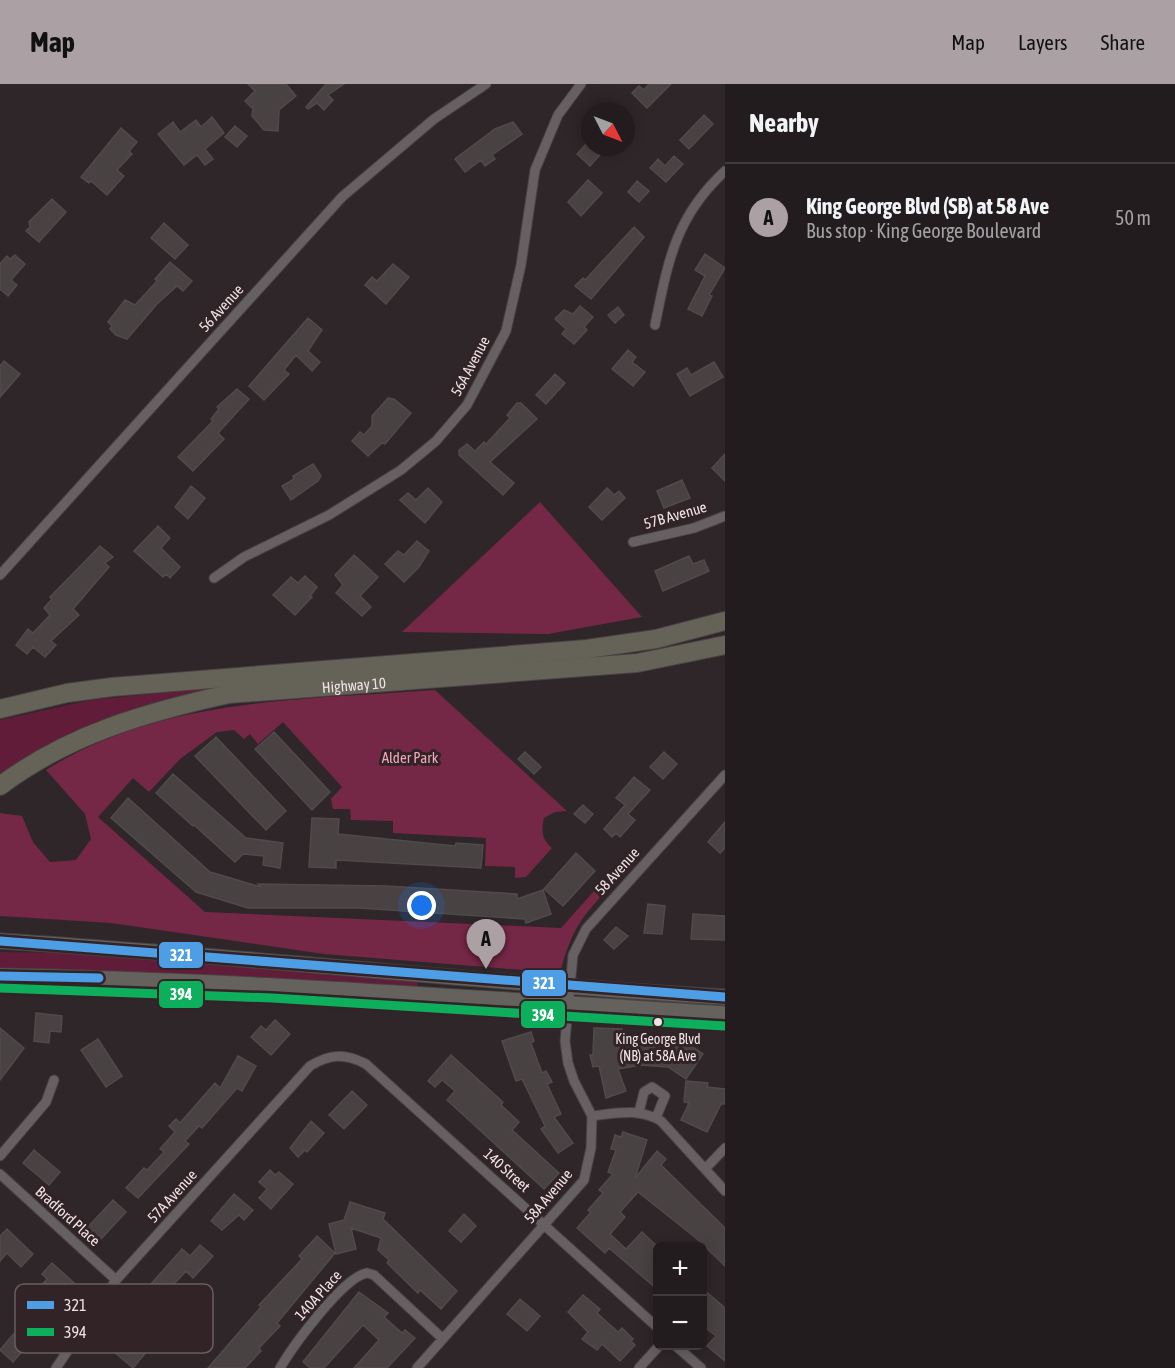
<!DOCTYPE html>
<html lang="en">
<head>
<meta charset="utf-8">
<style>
  body { margin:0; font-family:"Asap Condensed",sans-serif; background:#2a2527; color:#f1f3f6 }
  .controls { position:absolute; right:18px; bottom:18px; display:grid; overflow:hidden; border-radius:9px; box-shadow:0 3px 15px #0003 }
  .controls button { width:54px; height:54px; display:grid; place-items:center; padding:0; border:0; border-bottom:2px solid #3f3a3c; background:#221c1e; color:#f1f3f6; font:30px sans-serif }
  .compass { position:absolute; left:581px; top:18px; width:54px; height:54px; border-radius:50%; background:#221c1e; box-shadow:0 3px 15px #0003; rotate:132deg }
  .you { position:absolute; left:422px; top:822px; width:21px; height:21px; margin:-15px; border:4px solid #fff; border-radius:50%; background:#1a73e8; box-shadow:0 0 0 9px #1a73e833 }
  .badge { display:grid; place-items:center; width:39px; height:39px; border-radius:50%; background:#aba1a4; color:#111; font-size:20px; font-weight:700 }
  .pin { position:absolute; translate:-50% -50px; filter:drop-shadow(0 2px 3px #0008) }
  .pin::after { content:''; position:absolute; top:32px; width:21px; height:18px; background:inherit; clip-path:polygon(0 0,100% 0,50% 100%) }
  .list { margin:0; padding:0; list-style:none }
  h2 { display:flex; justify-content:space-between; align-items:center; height:78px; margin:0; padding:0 24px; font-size:26px }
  h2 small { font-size:20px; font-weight:400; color:#a2a1a4 }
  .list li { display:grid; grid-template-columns:39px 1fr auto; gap:18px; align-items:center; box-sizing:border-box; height:108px; padding:0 24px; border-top:2px solid #3f3a3c }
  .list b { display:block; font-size:22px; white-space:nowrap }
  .list p { margin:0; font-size:20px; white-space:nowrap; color:#a2a1a4 }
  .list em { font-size:20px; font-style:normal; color:#a2a1a4 }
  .map { position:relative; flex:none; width:725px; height:1284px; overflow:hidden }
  header { display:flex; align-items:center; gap:36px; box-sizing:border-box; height:84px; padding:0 30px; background:#aba1a4; color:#111 }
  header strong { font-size:28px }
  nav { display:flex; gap:33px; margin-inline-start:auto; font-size:21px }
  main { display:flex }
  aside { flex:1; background:#221c1e }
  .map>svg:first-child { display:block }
  .green { fill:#601c38 }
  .forest { fill:#752746 }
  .building { fill:#484243; stroke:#514a4c; stroke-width:1.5 }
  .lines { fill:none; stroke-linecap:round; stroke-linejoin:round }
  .street-casing { stroke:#494244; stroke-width:11 }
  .primary-casing { stroke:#494244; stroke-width:17 }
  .highway-casing { stroke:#494244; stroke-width:20 }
  .street { stroke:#676062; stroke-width:9 }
  .primary { stroke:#65625d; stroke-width:15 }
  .highway { stroke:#656258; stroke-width:18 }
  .bus-1-casing { stroke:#322327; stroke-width:14 }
  .bus-2-casing { stroke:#322327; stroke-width:14 }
  .bus-1 { stroke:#4d9ee5; stroke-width:9 }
  .bus-2 { stroke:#0daf5c; stroke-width:9 }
  .bus-dot { fill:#eee3e6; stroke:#322327; stroke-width:2 }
  .labels { text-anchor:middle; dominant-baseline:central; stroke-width:6; stroke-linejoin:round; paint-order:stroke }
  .bus-label { font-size:14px; fill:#eee3e6; stroke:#322327 }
  .street-label { font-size:15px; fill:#eee3e6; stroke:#322327 }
  .park-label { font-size:15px; fill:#f2a6be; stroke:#322327 }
  .key { fill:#322327; stroke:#6a5d60; stroke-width:1.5 }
  .key-label { font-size:16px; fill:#eee3e6 }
  .line-badge { stroke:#322327; stroke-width:2 }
  .badge-label { font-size:16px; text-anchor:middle; font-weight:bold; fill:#fff }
</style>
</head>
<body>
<header>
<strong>Map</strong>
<nav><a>Map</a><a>Layers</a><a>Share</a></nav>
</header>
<main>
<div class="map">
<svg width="725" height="1284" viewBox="0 0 725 1284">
  <rect width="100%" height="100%" fill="#2e2628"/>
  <path class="green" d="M223 603C165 613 107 630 54 658 35 668 18 681 0 693V636L91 616Z
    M0 868 82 869 419 894 417 905 0 885Z"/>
  <path class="forest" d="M540 418 642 533 548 550 402 548Z
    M435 606 567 727 555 728 544 734C541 748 542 755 552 764L526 793 515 794V783L485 782 486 754 393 749V737L351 736 350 725H333L331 715 342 703 283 638 258 660 250 650 244 655 234 646 217 648 180 675 149 708 133 694 98 733 205 828 561 844 610 789 617 795C584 831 573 840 560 889L324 870 111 839 0 832V729L22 732 33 758 50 778 76 776 91 755 85 730 46 686C161 613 304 616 435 606Z"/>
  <path class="building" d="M248 0H286L296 12 279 26 278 47 264 46 252 32 253 25 245 17 255 7Z
    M326 0H344L328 11 333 16 324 26 317 19 308 25 306 23Z
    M649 0H671L647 24 632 9 639 2 644 6Z
    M704 31 713 40 689 65 680 56Z
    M212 33 224 49 205 65 213 75 205 81 197 71 184 81 158 50 173 38 180 48 196 36 201 43Z
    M513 38 522 50 492 71 495 75 485 82 481 76 465 88 455 75 495 45Z
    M235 42 247 52 237 63 225 53Z
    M121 44 137 58 129 67 132 70 117 86 124 92 107 111 91 97 89 99 81 93Z
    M590 56V63H607L590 82 577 70Z
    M674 72 683 80 666 98 650 84 658 75 665 82Z
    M588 96 602 109 581 132 568 118Z
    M637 97 649 107 639 118 628 108Z
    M52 115 66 128 39 158 26 147 30 143 29 138Z
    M164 139 188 161 175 175 151 154Z
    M634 143 644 153 591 215 575 202 583 194 585 196Z
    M705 170 725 184 709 211 712 212 702 232 688 225 705 192 695 186Z
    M15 171 25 180 11 196 17 201 8 212 0 205V180L7 172 10 175Z
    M170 178 192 197 183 207 177 202 157 220 127 255 116 251 110 245 112 242 108 238 125 216 135 221 157 197 155 195Z
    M393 180 409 193 386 220 365 201 372 193 377 197Z
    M580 222 593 233 584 243 587 246 574 260 562 250 566 245 555 235 564 226 573 230Z
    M618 223 624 231 615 239 608 231Z
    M308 234 322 246 308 267 320 278 312 287 296 271 284 286 289 290 264 316 249 302Z
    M628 266 636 273 632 278 645 288 633 302 612 285Z
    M4 277 20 290 0 313V282Z
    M714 278 723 293 690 312 677 290 687 284 691 291Z
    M555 290 565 299 546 320 536 311Z
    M237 305 249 315 218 349 224 355 193 387 178 373 213 337 211 335 219 325 217 323Z
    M388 314 394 315 411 329 385 360 382 359 368 372 352 357 360 348 364 351 372 342V332Z
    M517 319H521L537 335 490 378 514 399 503 411 459 371V366L467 360 475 367 484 358 486 360 510 334 507 331Z
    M725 370V397L712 384Z
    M313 380 321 392 318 397 291 416 282 402 294 395 293 392Z
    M682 396 690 414 664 424 657 407Z
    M191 402 205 414 188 435 175 423Z
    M428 404 442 418 425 439 400 416 408 409 416 416Z
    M607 404 614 411 619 407 625 414 602 436 589 423Z
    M158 442 170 454 161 464 180 483 170 494 166 490 163 493 134 467Z
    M417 457 429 467 419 483 404 498 385 480 398 467 404 471Z
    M100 462 113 473 105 479 109 483 73 525 79 531 51 557 56 561 45 573 33 563 27 570 16 561 28 545 33 549 50 531 44 524 52 515 50 513Z
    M354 471 378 493 360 512 371 523 362 532 336 509 343 501 335 491Z
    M689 472 693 480 704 476 709 487 663 507 655 487Z
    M305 492 317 503 310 512 312 513 295 531 273 511 291 493 298 499Z
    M274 648 330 708 312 726 255 665Z
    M216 653 286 727 266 746 195 672Z
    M525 668 541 683 534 690 518 675Z
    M664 668 677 680 663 695 650 683Z
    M173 690 246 754 283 759 280 784 263 781 264 772 243 770 235 778 194 741 193 742 156 709Z
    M634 693 650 706 628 730 635 736 620 753 616 749 612 753 604 745 625 721 616 714Z
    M128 714 210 788 261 803 258 800 386 802 517 810V815L543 806 551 830 526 839 525 835 359 824H248L196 808 111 734Z
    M583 721 593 730 585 739 574 730Z
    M312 734 339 735 338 750 455 762 456 759 483 761 481 784 336 776V784L309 783Z
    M725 738V764L720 769 708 758Z
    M576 769 595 787 563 822 544 805Z
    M648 820 665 822 662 850 644 849Z
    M693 830 725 832V856L691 855Z
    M616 843 628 852 614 865 604 856Z
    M36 929 62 932 61 948 50 947 49 959 34 957Z
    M275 936 290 950 271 971 251 953 261 942 266 946Z
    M0 944 24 964 0 996Z
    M594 944 622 945V951L681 955 703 970 686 995 668 983 641 981 618 985 626 1007 606 1014 599 982 593 983 590 971H593Z
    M531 948 534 957 531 959 542 989 546 987 552 998 547 1000 561 1030 554 1033 573 1059 558 1069 541 1045 545 1042 522 995 516 997 502 957Z
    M98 955 122 992 106 1003 81 966Z
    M451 971 503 1018 501 1021 519 1038 512 1046 559 1089 544 1105 447 1016 455 1007 442 996 435 1003 428 997Z
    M238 972 256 982 242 1007 237 1004 202 1044 199 1042 185 1057 189 1060 138 1114 126 1104 144 1084 147 1086 164 1068 160 1065 175 1048 169 1042 176 1035 180 1039 215 999 220 1004Z
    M686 997 708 999 707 1003 725 1005V1020H721L707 1048 681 1036 689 1019 684 1018Z
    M352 1007 367 1021 344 1045 329 1031Z
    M311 1037 324 1049 307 1068 305 1066 298 1073 290 1064Z
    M623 1048 647 1056 635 1094 657 1067 666 1075 661 1081 725 1144V1182L696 1154 638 1108 620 1128 625 1133 610 1150 626 1165 642 1148 657 1162V1205L609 1164 605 1169 577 1144 591 1128 588 1126 603 1109 599 1106 613 1090 608 1088 616 1066 611 1065 615 1051 621 1053Z
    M34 1066 60 1088 49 1101 23 1079Z
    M270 1086 275 1091 279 1088 293 1100 271 1125 259 1114 267 1105 259 1098Z
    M234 1110 253 1126 244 1136 239 1131 222 1146 211 1137Z
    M113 1116 126 1128 100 1156 87 1144Z
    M350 1118 385 1129 383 1135 457 1207 441 1225 420 1206 418 1209 387 1179 389 1176 378 1166 381 1154 351 1144 356 1165 336 1170 329 1140 344 1136Z
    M464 1130 476 1142 461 1158 449 1147Z
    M7 1145 33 1170 21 1183 7 1169 0 1177V1152Z
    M317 1152 335 1169 277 1239 280 1242 259 1264 261 1267 245 1284H208L261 1223 259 1221 302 1175 299 1172Z
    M200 1161 213 1172 193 1194 186 1187 147 1229 135 1218 182 1165 190 1172Z
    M52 1179 83 1207 64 1229 38 1205 47 1195 42 1190Z
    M702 1204 725 1224V1277L707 1262 716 1252 702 1241Z
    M359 1208 388 1229 384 1233 402 1249 405 1246 415 1254 387 1284H354L379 1256 363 1241 324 1284H310L303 1278Z
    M583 1211 600 1225 597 1229 618 1248 622 1244 633 1255 631 1257 635 1261 620 1277 602 1260 597 1266 582 1255 588 1248 568 1228Z
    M520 1215 540 1232 527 1247 507 1230Z
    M138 1238 158 1254 133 1284 106 1261 116 1249 123 1255Z
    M23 1239 42 1256 33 1265 28 1261 13 1278 0 1266Z"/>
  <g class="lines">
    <g class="street-casing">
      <path id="street" d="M655 241C668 178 675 133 725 87
        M633 458 694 444 725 432
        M0 491 342 113 434 35 486 0
        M214 494 244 473 329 431 401 386 436 357 467 321 506 247 521 181 535 86 558 31 581 0
        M639 1028 644 1008 652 1003 665 1012 656 1034
        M592 1032C617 1029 639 1024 661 1037L725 1107
        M0 1072 46 1018 54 996
        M705 1085 725 1064
        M0 1090 116 1196
        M676 1262 701 1284
        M56 1284 116 1196 310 982C330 970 344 969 366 980L658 1244
        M280 1284C293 1262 343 1193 367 1189L374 1191 443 1255
        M417 1284 584 1096 591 1064 592 1032 574 997 568 979 565 957 573 871 586 845 725 691
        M639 1284 659 1262"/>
    </g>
    <g class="primary-casing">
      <path id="primary" d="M0 857C242 872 483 899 725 913
        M0 892C242 896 484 915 725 930"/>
    </g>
    <g class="highway-casing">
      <g id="highway">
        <path d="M0 625 67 609 112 603 587 565 656 555 725 537"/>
        <path id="s1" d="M0 702C69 650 147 628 229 610L637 579 725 561"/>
      </g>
    </g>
    <use href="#street" class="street"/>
    <use href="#primary" class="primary"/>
    <use href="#highway" class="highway"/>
    <g class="bus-1-casing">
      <path id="bus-1" d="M0 857 725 913
        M0 892 99 894"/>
    </g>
    <g class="bus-2-casing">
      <path id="bus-2" d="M0 904 272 914 724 942"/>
    </g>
    <use href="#bus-1" class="bus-1"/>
    <use href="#bus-2" class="bus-2"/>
  </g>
  <circle class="bus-dot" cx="658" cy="938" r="5"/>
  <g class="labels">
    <g class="bus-label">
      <text x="658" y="955">King George Blvd<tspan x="658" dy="17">(NB) at 58A Ave</tspan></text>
    </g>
    <g class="street-label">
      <text transform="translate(221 224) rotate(-48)">56 Avenue</text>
      <text transform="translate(470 282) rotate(-62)">56A Avenue</text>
      <text transform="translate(675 431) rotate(-16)">57B Avenue</text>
      <text stroke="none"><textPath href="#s1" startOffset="374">Highway 10</textPath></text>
      <text transform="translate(617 787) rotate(-48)">58 Avenue</text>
      <text transform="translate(507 1086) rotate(42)">140 Street</text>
      <text transform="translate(172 1112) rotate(-48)">57A Avenue</text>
      <text transform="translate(548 1112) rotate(-50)">58A Avenue</text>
      <text transform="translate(68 1132) rotate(42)">Bradford Place</text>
      <text transform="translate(318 1211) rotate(-48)">140A Place</text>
    </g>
    <g class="park-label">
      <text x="410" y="673">Alder Park</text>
    </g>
  </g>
  <rect x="15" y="1200" width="198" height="69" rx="9" class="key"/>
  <rect x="27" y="1217" width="27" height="8" fill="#4d9ee5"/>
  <rect x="27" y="1244" width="27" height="8" fill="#0daf5c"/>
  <g class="key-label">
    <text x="64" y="1227">321</text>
    <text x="64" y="1254">394</text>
  </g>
  <g class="line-badge">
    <rect x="158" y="857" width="46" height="28" rx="6" fill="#4d9ee5"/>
    <rect x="521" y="885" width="46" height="28" rx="6" fill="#4d9ee5"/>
    <rect x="158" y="896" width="46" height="29" rx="6" fill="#0daf5c"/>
    <rect x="520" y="916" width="46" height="29" rx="6" fill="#0daf5c"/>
  </g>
  <g class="badge-label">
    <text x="181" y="877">321</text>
    <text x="544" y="905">321</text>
    <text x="181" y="916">394</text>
    <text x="543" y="937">394</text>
  </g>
</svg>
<div class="controls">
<button>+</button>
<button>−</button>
</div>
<svg class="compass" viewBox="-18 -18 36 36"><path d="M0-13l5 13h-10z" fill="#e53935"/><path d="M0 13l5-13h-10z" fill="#a2a1a4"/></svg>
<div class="you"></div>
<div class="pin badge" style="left:486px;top:885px">A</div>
</div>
<aside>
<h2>Nearby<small></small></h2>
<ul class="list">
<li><span class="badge">A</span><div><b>King George Blvd (SB) at 58 Ave</b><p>Bus stop · King George Boulevard</p></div><em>50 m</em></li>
</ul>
</aside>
</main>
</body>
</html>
